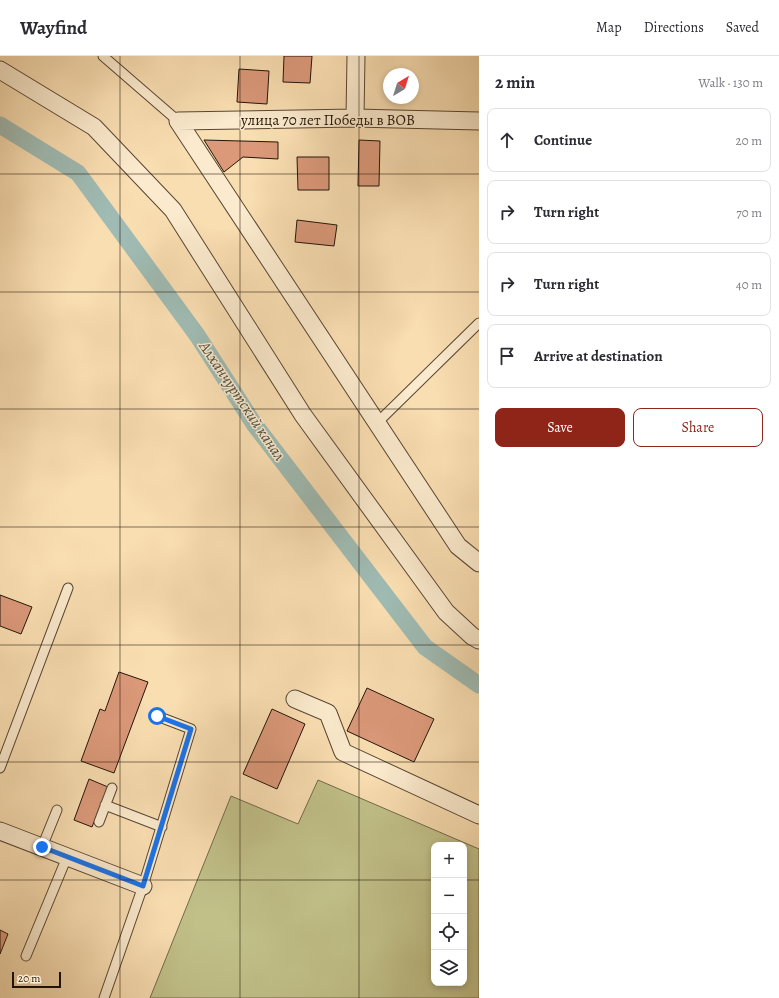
<!DOCTYPE html>
<html lang="en">
<head>
<meta charset="utf-8">
<style>
  body { margin:0; font-family:Alegreya,serif; background:#f2f2f3; color:#2b2b33 }
  .controls { position:absolute; right:12px; bottom:12px; display:grid; overflow:hidden; border-radius:8px; box-shadow:0 2px 6px #0003 }
  .controls button { width:36px; height:36px; display:grid; place-items:center; padding:0; border:0; border-bottom:1px solid #e1e1e2; background:#fff; color:#2b2b33; font:20px sans-serif }
  .compass { position:absolute; left:383px; top:12px; width:36px; height:36px; border-radius:50%; background:#fff; box-shadow:0 2px 6px #0003; rotate:38deg }
  .scale { position:absolute; left:12px; bottom:10px; width:49px; box-sizing:border-box; padding-left:4px; border:2px solid #231409; border-top:0; font-size:11px; line-height:14px; white-space:nowrap; color:#231409; -webkit-text-stroke:3px #fbeacd; paint-order:stroke }
  .stop { position:absolute; width:12px; height:12px; margin:-9px; border:3px solid #1a73e8; border-radius:50%; background:#fff }
  .stop.end { background:#1a73e8; border-color:#fff; box-shadow:0 1px 4px #0008 }
  .list { margin:0; padding:0; list-style:none }
  h2 { display:flex; justify-content:space-between; align-items:center; height:52px; margin:0; padding:0 16px; font-size:17px }
  h2 small { font-size:13px; font-weight:400; color:#7c7c81 }
  .list li { display:grid; grid-template-columns:26px 1fr auto; gap:12px; align-items:center; box-sizing:border-box; height:64px; margin:0 8px 8px; padding:0 8px; border:1px solid #e1e1e2; border-radius:8px }
  .list b { display:block; font-size:15px; white-space:nowrap }
  .list em { font-size:13px; font-style:normal; color:#7c7c81 }
  .actions { display:flex; gap:8px; padding:12px 16px }
  .actions a { flex:1; padding:9px 0; border:1px solid #8f2418; border-radius:8px; text-align:center; font-size:14px; color:#8f2418 }
  .actions .main { background:#8f2418; color:#fff }
  .icon { flex:none; width:22px; height:22px; fill:none; stroke:currentColor; stroke-width:2; stroke-linecap:round; stroke-linejoin:round }
  .map { position:relative; flex:none; width:479px; height:942px; overflow:hidden }
  header { display:flex; align-items:center; gap:24px; box-sizing:border-box; height:56px; padding:0 20px; background:#fff; border-bottom:1px solid #e1e1e2 }
  header strong { font-size:19px }
  nav { display:flex; gap:22px; margin-inline-start:auto; font-size:14px }
  main { display:flex }
  aside { flex:1; background:#fff }
  .map>svg:first-child { display:block }
  .pitch { fill:#c1c089; stroke:#726a49; fill-rule:evenodd }
  .lines { fill:none; stroke-linecap:round; stroke-linejoin:round }
  .canal { stroke:#9fbbb3; stroke-width:17 }
  .building { fill:#db997a; stroke:#231409 }
  .service-casing { stroke:#584633; stroke-width:11 }
  .minor-casing { stroke:#584633; stroke-width:19 }
  .service { stroke:#fbeacd; stroke-width:9 }
  .minor { stroke:#fbeacd; stroke-width:17 }
  .route { stroke:#1a73e8; stroke-width:5 }
  .grid { fill:none; stroke:#231409; stroke-width:1; stroke-opacity:0.55 }
  .labels { text-anchor:middle; dominant-baseline:central; stroke-width:3; stroke-linejoin:round; paint-order:stroke }
  .street-label { font-size:15px; fill:#231409; stroke:#fbeacd }
  .water-label { font-size:16px; font-style:italic; fill:#4e4e44; stroke:#fbeacd }
</style>
</head>
<body>
<header>
<strong>Wayfind</strong>
<nav><a>Map</a><a>Directions</a><a>Saved</a></nav>
</header>
<main>
<div class="map">
<svg width="479" height="942" viewBox="0 0 479 942">
  <rect width="100%" height="100%" fill="#f9deb2"/>
  <filter id="stains"><feTurbulence type="fractalNoise" baseFrequency=".005" numOctaves="4"/><feColorMatrix values="0 0 0 0 .2 0 0 0 0 .09 0 0 0 0 .02 0 0 0 .5 -.17"/></filter>
  <radialGradient id="worn" r=".72"><stop offset=".6" stop-color="#630" stop-opacity="0"/><stop offset="1" stop-color="#630" stop-opacity=".3"/></radialGradient>
  <path class="pitch" d="M318 724 479 793V942H150L231 740 298 768ZM434 789H464V927H434Z"/>
  <g class="lines">
    <path class="canal" d="M0 69 78 117 197 279 254 368 425 591 479 629"/>
  </g>
  <path class="building" d="M284 0H312L310 27 283 26Z
    M239 13 269 15 267 48 237 46Z
    M204 84 278 86V103L243 101 224 116Z
    M359 84 380 85 379 130H358Z
    M297 101H329V134H298Z
    M297 164 337 169 334 190 295 186Z
    M0 539 32 551 21 578 0 570Z
    M119 616 148 626 114 717 81 705 100 653 105 655Z
    M367 632 434 663 414 706 347 675Z
    M272 653 305 668 277 733 243 718Z
    M89 723 108 731 92 771 74 764Z
    M0 874 8 878 0 898Z"/>
  <g class="lines">
    <g class="service-casing">
      <path id="service" d="M103 0 178 65
        M377 367 479 267
        M0 712 68 532
        M105 749 162 771
        M99 766 112 732
        M42 791 57 754
        M26 900 67 801
        M104 942 143 830 191 673 157 660"/>
    </g>
    <g class="minor-casing">
      <path id="minor" d="M0 14 94 71 173 154 303 359 446 556 472 580 479 584
        M355 62 356 0
        M178 65 458 490 479 507
        M178 65 355 62 479 65
        M295 643 328 657 343 696 479 759
        M0 775 143 830"/>
    </g>
    <use href="#service" class="service"/>
    <use href="#minor" class="minor"/>
  </g>
  <g class="lines">
    <path class="route" d="M42 791 143 830 191 673 157 660"/>
  </g>
  <path class="grid" d="M120 0V942M240 0V942M359 0V942M0 118H479M0 236H479M0 353H479M0 471H479M0 589H479M0 706H479M0 824H434M464 824H479"/>
  <g class="labels">
    <g class="street-label">
      <text x="328" y="64">улица 70 лет Победы в ВОВ</text>
    </g>
    <g class="water-label">
      <text transform="translate(242 345) rotate(56)">Алханчуртский канал</text>
    </g>
  </g>
  <rect width="100%" height="100%" filter="url(#stains)"/>
  <rect width="100%" height="100%" fill="url(#worn)"/>
</svg>
<div class="controls">
<button>+</button>
<button>−</button>
<button><svg class="icon" aria-label="locate" viewBox="0 0 24 24"><circle cx="12" cy="12" r="6"/><path d="M12 2v4M12 18v4M2 12h4M18 12h4"/></svg></button>
<button><svg class="icon" aria-label="layers" viewBox="0 0 24 24"><path d="M12 4l9 5-9 5-9-5zM3 14l9 5 9-5"/></svg></button>
</div>
<svg class="compass" viewBox="-18 -18 36 36"><path d="M0-13l5 13h-10z" fill="#e53935"/><path d="M0 13l5-13h-10z" fill="#7c7c81"/></svg>
<div class="scale">20 m</div>
<div class="stop" style="left:157px;top:660px"></div>
<div class="stop end" style="left:42px;top:791px"></div>
</div>
<aside>
<h2>2 min<small>Walk · 130 m</small></h2>
<ul class="list">
<li><svg class="icon" aria-label="ahead" viewBox="0 0 24 24"><path d="M12 20V5M6 11l6-6 6 6"/></svg><div><b>Continue</b></div><em>20 m</em></li>
<li><svg class="icon" aria-label="right" viewBox="0 0 24 24"><path d="M7 20v-9h11M14 6l5 5-5 5"/></svg><div><b>Turn right</b></div><em>70 m</em></li>
<li><svg class="icon" aria-label="right" viewBox="0 0 24 24"><path d="M7 20v-9h11M14 6l5 5-5 5"/></svg><div><b>Turn right</b></div><em>40 m</em></li>
<li><svg class="icon" aria-label="arrive" viewBox="0 0 24 24"><path d="M6 21V4h12l-3 4 3 4H6"/></svg><div><b>Arrive at destination</b></div></li>
</ul>
<div class="actions"><a class="main">Save</a><a>Share</a></div>
</aside>
</main>
</body>
</html>
